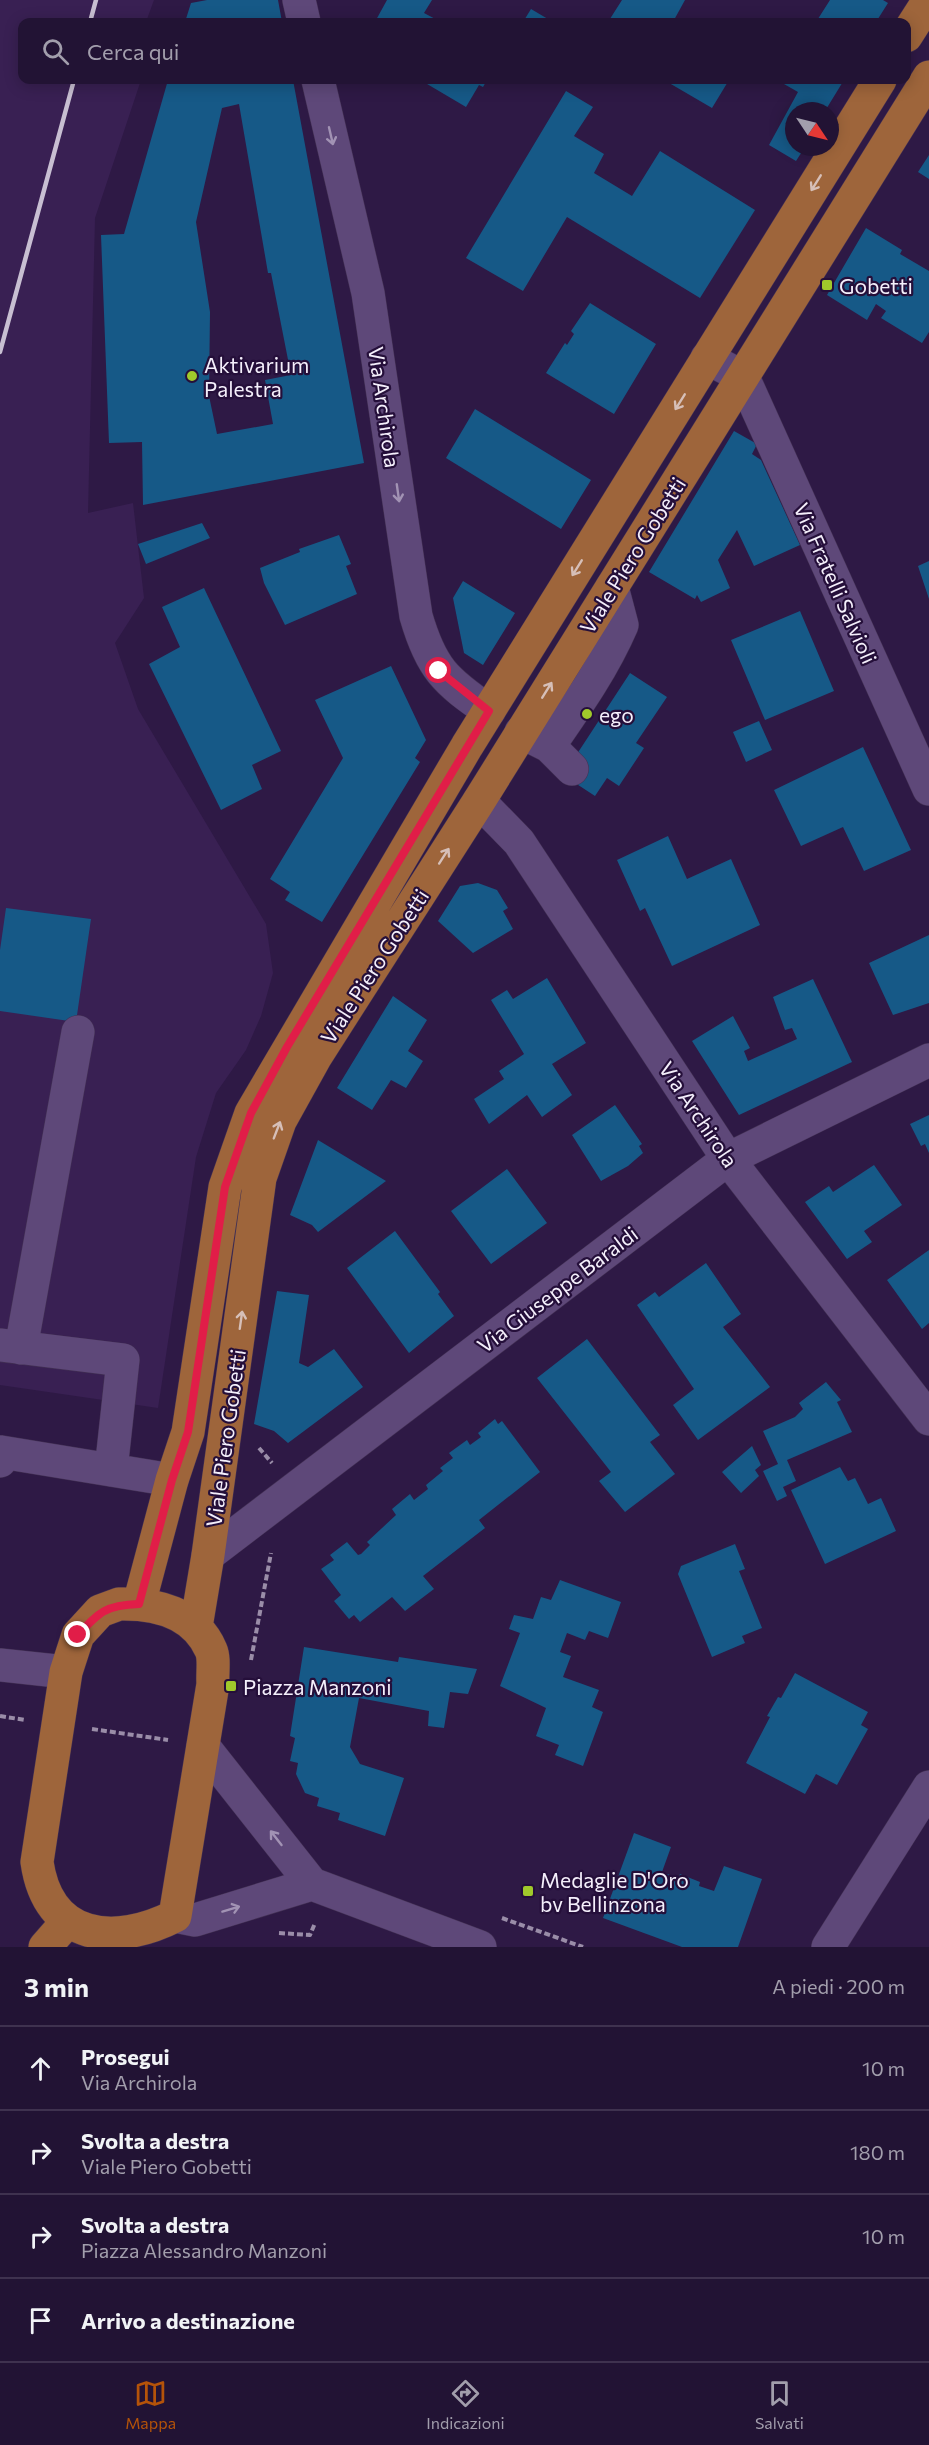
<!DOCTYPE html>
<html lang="it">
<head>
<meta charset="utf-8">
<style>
  body { margin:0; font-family:Commissioner,sans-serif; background:#2e2040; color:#f1f3f6 }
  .compass { position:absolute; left:785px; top:102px; width:54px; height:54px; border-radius:50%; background:#221334; box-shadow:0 3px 15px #0003; rotate:125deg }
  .stop { position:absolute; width:18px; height:18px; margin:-14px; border:4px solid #e11d48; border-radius:50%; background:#fff }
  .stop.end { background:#e11d48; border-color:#fff; box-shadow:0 2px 6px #0008 }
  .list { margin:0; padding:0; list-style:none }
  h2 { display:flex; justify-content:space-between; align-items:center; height:78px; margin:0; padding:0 24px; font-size:26px }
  h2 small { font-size:20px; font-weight:400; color:#a29eac }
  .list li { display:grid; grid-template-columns:39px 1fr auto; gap:18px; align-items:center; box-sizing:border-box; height:84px; padding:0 24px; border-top:2px solid #3f324f }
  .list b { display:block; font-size:22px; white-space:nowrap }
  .list p { margin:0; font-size:20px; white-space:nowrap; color:#a29eac }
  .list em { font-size:20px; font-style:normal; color:#a29eac }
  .icon { flex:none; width:33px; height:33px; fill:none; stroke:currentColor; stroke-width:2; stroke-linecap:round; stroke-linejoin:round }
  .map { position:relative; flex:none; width:929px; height:1947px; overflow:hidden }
  .search { position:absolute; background:#221334; box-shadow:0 3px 15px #0003; left:18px; right:18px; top:18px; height:66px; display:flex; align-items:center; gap:15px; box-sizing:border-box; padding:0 21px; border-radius:12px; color:#a29eac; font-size:22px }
  .sheet { height:414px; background:#221334 }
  nav { display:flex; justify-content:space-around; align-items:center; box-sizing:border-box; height:84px; border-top:2px solid #3f324f; background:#221334; font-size:16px; color:#a29eac }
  nav a { display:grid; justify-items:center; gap:3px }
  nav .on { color:#b45309 }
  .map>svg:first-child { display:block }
  .built { fill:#392053 }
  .building { fill:#165987; fill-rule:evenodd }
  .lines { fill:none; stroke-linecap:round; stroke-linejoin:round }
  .minor-casing { stroke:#433154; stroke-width:34 }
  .major-casing { stroke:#433154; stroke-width:34 }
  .path { stroke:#9a8da8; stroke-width:4; stroke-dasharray:6 3; stroke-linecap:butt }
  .minor { stroke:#5e4879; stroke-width:33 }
  .major { stroke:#9e653b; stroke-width:33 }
  .rail { stroke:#c8bfd2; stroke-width:4.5 }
  .oneway { stroke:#a293b4 }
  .oneway2 { stroke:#d6bfb8 }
  .route { stroke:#e11d48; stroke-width:8 }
  .poi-dot { fill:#a0c92b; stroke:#250f3a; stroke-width:2 }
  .labels { text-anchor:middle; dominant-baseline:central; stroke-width:4.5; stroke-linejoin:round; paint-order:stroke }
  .poi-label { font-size:21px; fill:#f4effb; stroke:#250f3a; text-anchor:start }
  .street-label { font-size:21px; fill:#f4effb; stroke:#250f3a }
</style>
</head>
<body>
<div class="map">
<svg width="929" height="1947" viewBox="0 0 929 1947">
  <rect width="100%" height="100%" fill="#2e1945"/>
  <path class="built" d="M0 0H154L146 22H22V80H141L95 218 88 513 133 503 144 598 115 643 138 709 266 924 273 973 261 1016 246 1050 216 1093 196 1157 158 1408 0 1385Z"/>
  <path class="building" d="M207 0H278L282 22H185L191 3Z
    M387 0H432L424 13 441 22H380L376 20Z
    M622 0H685L674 20 677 22H608Z
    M830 0H883L888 3 876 22H816Z
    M531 9 553 22H523Z
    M168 80H293L364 463 143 505 142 442 109 443 101 235 124 234ZM239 104 268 273H271L291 375 265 380 273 424 217 434 209 396 210 312 196 222 222 108Z
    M423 80H487L483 87 479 85 466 107 422 81Z
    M664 80H729L712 108Z
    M777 80H844L825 111H794V147H805L796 161 769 145 798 92Z
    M566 91 593 107 574 136 604 154 594 173 632 196 660 151 755 210 700 298 567 217 523 291 466 258Z
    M929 155V179L918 172Z
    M866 228 902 250 900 254 929 271V332L922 343 881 318 886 311 876 304 867 320 827 295Z
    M590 303 656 344 614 414 546 373 565 343 567 345 574 334 571 331Z
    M475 409 591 480 561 529 446 458Z
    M734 431 757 444 752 454 761 460 800 545 754 566 737 530 718 560 730 588 701 602 697 595 695 599 649 572Z
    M202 523 210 538 146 564 138 544Z
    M339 535 351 564 346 566 357 594 285 625 264 583 260 568 300 552 299 549Z
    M929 561V599L918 566Z
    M463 581 515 613 483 665 464 653 453 598Z
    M204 588 281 751 252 765 262 789 221 810 149 664 180 647 162 607Z
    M800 611 834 691 765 720 731 640Z
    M391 666 426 740 415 758 420 762 322 922 285 900 290 892 270 879 343 758 315 700Z
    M630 673 667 697 636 743 644 748 619 786 607 778 595 796 566 777 575 757Z
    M759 721 772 750 746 762 733 732Z
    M863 747 911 850 864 871 843 827 801 846 774 790Z
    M668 836 687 879 731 859 760 925 672 966 645 908 640 911 617 860Z
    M478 883 497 890 508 908 503 911 513 929 473 953 438 921 460 886Z
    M6 908 91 919 76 1022 0 1011V950Z
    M929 935V1003L893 1015 869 963Z
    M547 978 586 1043 552 1064 572 1095 542 1117 527 1095 489 1124 474 1099 504 1079 499 1071 524 1054 491 1000 507 990 513 999Z
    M813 979 852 1062 739 1115 692 1041 733 1016 750 1048 744 1051 748 1061 797 1039 792 1028 785 1030 773 997Z
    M393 996 427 1020 408 1051 423 1061 406 1088 391 1080 372 1110 337 1088Z
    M615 1105 642 1144 639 1146 643 1153 628 1166 601 1181 572 1135Z
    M929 1115V1153L925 1144 921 1146 910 1124Z
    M318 1140 386 1181 318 1232 312 1225 290 1215Z
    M874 1165 902 1205 864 1231 872 1242 847 1259 805 1202 829 1186 833 1192Z
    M507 1169 547 1223 491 1264 451 1211Z
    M395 1231 440 1292 438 1294 454 1316 409 1353 347 1268Z
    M929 1250V1323L922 1329 887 1280Z
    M706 1263 741 1314 723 1327 770 1387 698 1440 673 1405 694 1389 637 1305 655 1292 659 1297Z
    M277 1291 309 1295 299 1363 308 1367 334 1349 363 1387 288 1443 274 1431 254 1424Z
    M587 1339 660 1435 650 1442 675 1474 625 1512 599 1481 611 1472 537 1378Z
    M826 1382 841 1400 837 1402 852 1432 787 1460 796 1481 783 1487 787 1496 777 1501 763 1471 778 1464 763 1431 795 1417 803 1409 799 1403Z
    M495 1419 498 1424 502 1421 540 1472 479 1520 485 1528 423 1576 434 1589 405 1611 392 1597 360 1622 354 1615 349 1619 334 1601 341 1595 321 1569 334 1560 330 1555 347 1542 358 1555 361 1554 370 1545 367 1542 396 1515 392 1509 410 1494 414 1500 428 1489 426 1485 443 1471 440 1468 453 1458 449 1453 467 1440 470 1445 481 1437 478 1433Z
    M752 1446 761 1465 755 1470 759 1476 741 1493 722 1472Z
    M840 1467 848 1481 855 1478 868 1504 881 1498 896 1531 825 1564 791 1490Z
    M735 1544 745 1569 739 1571 762 1628 742 1636 745 1643 712 1657 678 1574 681 1566Z
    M560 1580 621 1602 608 1638 589 1631 585 1640 567 1633 560 1652 571 1656 563 1677 599 1690 592 1707 603 1712 583 1766 555 1755 559 1745 536 1736 546 1708 500 1686 520 1633 509 1629 514 1615 533 1619 541 1597 551 1600Z
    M304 1647 398 1662 399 1657 477 1669 468 1694 450 1692 444 1728 428 1726 429 1711 359 1698 350 1747 360 1764 404 1778 385 1836 338 1820 340 1813 317 1806 319 1798 305 1793 296 1774 298 1763 290 1761 295 1738 290 1736Z
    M795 1673 868 1712 861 1725 868 1729 837 1785 816 1774 805 1794 746 1763 770 1717 767 1716 778 1697 781 1698Z
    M634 1833 671 1847 662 1872 678 1878 680 1874 700 1882 699 1886 714 1891 724 1866 762 1879 738 1947H682L603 1918Z"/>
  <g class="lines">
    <g class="minor-casing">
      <path id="minor" d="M299 0 304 22
        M318 80 368 293 416 616C431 668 445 681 489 711
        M707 358 743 377 929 789
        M521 732 549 746C576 707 603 669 622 625L612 587
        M549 746 572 769
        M479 801 519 842 728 1159 929 1419
        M0 1345 123 1360 111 1470
        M21 1348 78 1032
        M0 1461 1 1452 172 1480
        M208 1555 728 1159 929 1060
        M0 1665 66 1672
        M203 1746 312 1884 480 1947
        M175 1916 195 1920 312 1884
        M828 1947 929 1787"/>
    </g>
    <g class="major-casing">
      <path id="major" d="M906 36 929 0
        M119 1604C156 1603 195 1613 211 1650 215 1659 212 1674 213 1684L175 1916C114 1947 48 1940 37 1862L66 1672 78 1635 100 1611Z
        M139 1604 172 1480 188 1432 225 1187 251 1113 467 746 880 80
        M196 1627 208 1555 260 1178 280 1121 316 1056 479 801 929 77
        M45 1947 66 1923"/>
    </g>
    <path class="path" d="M259 1448 272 1463
      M251 1660 271 1553
      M0 1716 25 1720
      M92 1729 168 1740
      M502 1918 583 1947
      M279 1933 310 1935 315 1923"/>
    <use href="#minor" class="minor"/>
    <use href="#major" class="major"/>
    <path class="rail" d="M90 22 96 0
      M0 352 74 80"/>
  </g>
  <defs><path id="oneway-shaft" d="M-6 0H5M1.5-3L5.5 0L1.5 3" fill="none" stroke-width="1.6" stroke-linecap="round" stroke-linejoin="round" transform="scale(1.5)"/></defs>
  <g class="oneway">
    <use href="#oneway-shaft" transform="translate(331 136) rotate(77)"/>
    <use href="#oneway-shaft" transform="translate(398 493) rotate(82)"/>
    <use href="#oneway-shaft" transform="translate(276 1838) rotate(-128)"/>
    <use href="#oneway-shaft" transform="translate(231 1909) rotate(-17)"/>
  </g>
  <g class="oneway2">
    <use href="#oneway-shaft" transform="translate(816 183) rotate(122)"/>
    <use href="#oneway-shaft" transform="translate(680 402) rotate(122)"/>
    <use href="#oneway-shaft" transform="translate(577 568) rotate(122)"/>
    <use href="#oneway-shaft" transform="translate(547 690) rotate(-58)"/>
    <use href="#oneway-shaft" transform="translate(444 856) rotate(-57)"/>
    <use href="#oneway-shaft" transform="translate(277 1130) rotate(-69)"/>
    <use href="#oneway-shaft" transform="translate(241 1320) rotate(-82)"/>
  </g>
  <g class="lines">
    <path class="route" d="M78 1635C99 1612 106 1605 139 1604L172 1480 188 1432 225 1187 251 1113 287 1047 489 711 439 671"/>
  </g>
  <g class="poi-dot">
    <rect x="821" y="279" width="12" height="12" rx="3"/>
    <circle cx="192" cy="376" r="6"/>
    <circle cx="587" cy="714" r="6"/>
    <rect x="225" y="1680" width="12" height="12" rx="3"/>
    <rect x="522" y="1885" width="12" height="12" rx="3"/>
  </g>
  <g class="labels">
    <g class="poi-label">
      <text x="839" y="285">Gobetti</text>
      <text x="204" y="364">Aktivarium<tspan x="204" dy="24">Palestra</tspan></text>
      <text x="599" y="714">ego</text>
      <text x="243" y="1686">Piazza Manzoni</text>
      <text x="540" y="1879">Medaglie D'Oro<tspan x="540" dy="24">bv Bellinzona</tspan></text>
    </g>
    <g class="street-label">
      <text transform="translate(385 407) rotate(82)">Via Archirola</text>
      <text transform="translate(632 555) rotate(-58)">Viale Piero Gobetti</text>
      <text transform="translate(836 583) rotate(66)">Via Fratelli Salvioli</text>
      <text transform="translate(374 966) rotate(-57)">Viale Piero Gobetti</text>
      <text transform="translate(699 1114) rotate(56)">Via Archirola</text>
      <text transform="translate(557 1289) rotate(-37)">Via Giuseppe Baraldi</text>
      <text transform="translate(225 1438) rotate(-82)">Viale Piero Gobetti</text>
    </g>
  </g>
</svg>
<svg class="compass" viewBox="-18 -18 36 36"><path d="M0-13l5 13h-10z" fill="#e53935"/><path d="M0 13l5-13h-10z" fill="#a29eac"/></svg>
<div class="stop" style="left:439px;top:671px"></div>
<div class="stop end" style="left:78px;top:1635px"></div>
<div class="search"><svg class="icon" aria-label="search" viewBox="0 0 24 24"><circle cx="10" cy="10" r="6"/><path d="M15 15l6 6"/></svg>Cerca qui</div>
</div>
<section class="sheet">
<h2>3 min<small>A piedi · 200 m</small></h2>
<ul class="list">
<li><svg class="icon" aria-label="ahead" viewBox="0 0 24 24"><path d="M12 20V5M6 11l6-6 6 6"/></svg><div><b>Prosegui</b><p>Via Archirola</p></div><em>10 m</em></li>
<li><svg class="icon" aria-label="right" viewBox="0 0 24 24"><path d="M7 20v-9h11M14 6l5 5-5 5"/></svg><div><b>Svolta a destra</b><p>Viale Piero Gobetti</p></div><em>180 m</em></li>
<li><svg class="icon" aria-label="right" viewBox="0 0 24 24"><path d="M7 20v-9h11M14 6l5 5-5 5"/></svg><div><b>Svolta a destra</b><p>Piazza Alessandro Manzoni</p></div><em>10 m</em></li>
<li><svg class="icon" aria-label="arrive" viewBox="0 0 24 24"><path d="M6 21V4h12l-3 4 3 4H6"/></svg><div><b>Arrivo a destinazione</b></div></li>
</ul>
</section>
<nav>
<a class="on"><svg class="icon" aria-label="map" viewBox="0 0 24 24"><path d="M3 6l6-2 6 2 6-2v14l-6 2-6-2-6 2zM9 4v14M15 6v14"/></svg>Mappa</a>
<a><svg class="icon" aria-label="directions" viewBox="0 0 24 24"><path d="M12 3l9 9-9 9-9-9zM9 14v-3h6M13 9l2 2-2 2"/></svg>Indicazioni</a>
<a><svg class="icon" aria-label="saved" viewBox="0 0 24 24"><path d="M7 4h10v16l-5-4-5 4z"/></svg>Salvati</a>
</nav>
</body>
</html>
